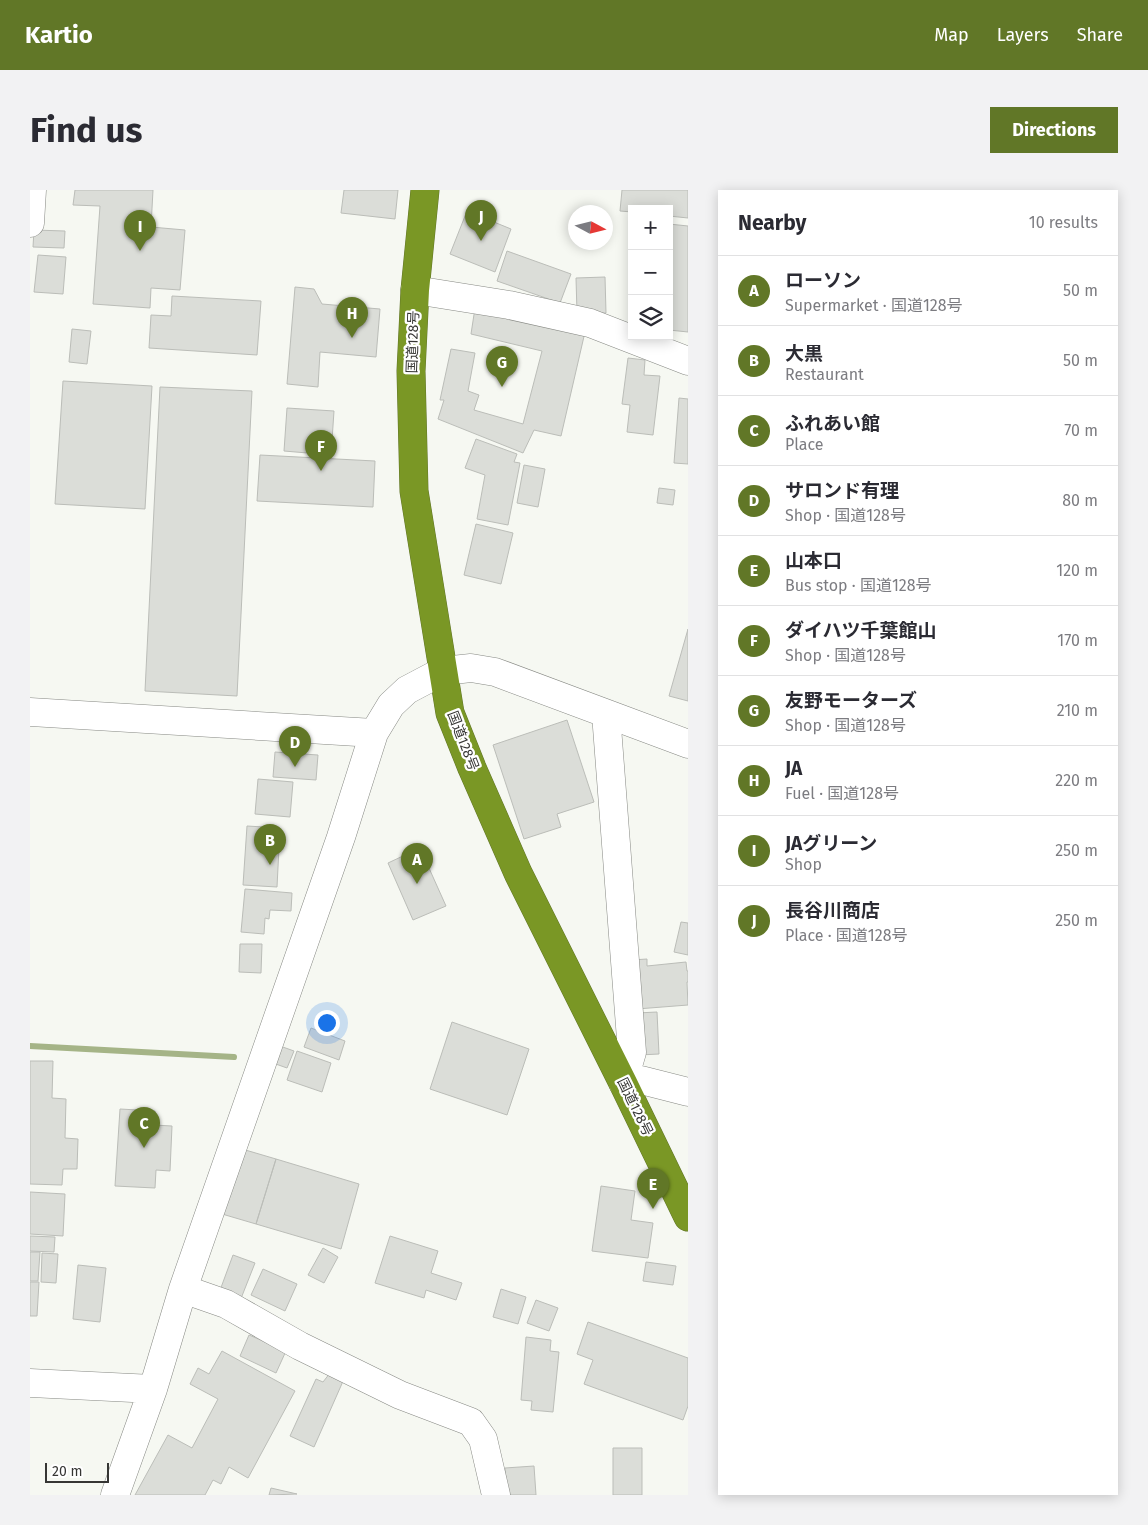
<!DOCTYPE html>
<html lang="en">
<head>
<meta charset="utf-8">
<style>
  body { margin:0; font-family:"Fira Sans","Noto Sans JP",sans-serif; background:#f2f2f3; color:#2b2b33 }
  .controls { position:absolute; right:15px; top:15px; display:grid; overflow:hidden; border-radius:0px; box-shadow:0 2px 12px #0003 }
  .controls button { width:45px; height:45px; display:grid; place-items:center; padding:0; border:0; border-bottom:1px solid #e1e1e2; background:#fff; color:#2b2b33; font:25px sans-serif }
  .compass { position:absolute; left:538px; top:15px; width:45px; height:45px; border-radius:50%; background:#fff; box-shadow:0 2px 12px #0003; rotate:97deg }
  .scale { position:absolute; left:15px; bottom:12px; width:64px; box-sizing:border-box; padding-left:5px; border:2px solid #363634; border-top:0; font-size:14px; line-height:18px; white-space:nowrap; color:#363634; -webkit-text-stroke:4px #fff; paint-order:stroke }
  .you { position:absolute; left:296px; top:832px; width:18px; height:18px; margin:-12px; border:4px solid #fff; border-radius:50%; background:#1a73e8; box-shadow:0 0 0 8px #1a73e833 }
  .badge { display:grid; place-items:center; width:32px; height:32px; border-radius:50%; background:#617727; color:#fff; font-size:16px; font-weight:700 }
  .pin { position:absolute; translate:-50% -41px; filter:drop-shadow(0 1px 2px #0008) }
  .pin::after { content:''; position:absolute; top:26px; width:18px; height:15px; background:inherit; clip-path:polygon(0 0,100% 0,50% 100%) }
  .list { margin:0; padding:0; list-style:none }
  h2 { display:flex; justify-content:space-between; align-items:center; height:65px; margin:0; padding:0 20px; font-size:21px }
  h2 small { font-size:16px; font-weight:400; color:#7c7c81 }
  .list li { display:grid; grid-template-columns:32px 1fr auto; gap:15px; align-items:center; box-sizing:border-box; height:70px; padding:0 20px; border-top:1px solid #e1e1e2 }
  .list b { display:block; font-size:19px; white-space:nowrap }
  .list p { margin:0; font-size:16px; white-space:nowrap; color:#7c7c81 }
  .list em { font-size:16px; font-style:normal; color:#7c7c81 }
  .icon { flex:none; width:28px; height:28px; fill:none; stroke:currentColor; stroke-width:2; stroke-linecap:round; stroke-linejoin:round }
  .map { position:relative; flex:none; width:658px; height:1305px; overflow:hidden; border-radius:0px }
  header { display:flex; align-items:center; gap:30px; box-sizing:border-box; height:70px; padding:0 25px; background:#617727; color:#fff }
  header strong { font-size:24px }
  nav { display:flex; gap:28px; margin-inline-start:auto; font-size:18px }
  .intro { display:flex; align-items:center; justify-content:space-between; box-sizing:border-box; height:120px; padding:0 30px }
  h1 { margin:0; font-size:35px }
  .button { padding:12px 22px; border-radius:0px; background:#617727; color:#fff; font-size:18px; font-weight:700 }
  main { display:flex; gap:30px; padding:0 30px }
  aside { flex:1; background:#fff; border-radius:0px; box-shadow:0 2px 12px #0003 }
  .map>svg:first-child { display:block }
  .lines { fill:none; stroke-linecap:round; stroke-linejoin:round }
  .stream { stroke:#a5b487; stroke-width:6 }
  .building { fill:#dbddd8; stroke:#bbbdb8 }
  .minor-casing { stroke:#878984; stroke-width:29 }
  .highway-casing { stroke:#62752a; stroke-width:29 }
  .minor { stroke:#fff; stroke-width:28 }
  .highway { stroke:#7a9725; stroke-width:28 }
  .labels { text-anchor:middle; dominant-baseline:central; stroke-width:4.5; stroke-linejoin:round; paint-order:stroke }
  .street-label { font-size:14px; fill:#363634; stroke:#fff }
</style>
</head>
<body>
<header>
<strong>Kartio</strong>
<nav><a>Map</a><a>Layers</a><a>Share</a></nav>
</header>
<div class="intro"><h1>Find us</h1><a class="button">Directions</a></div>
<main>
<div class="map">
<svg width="658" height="1305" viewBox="0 0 658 1305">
  <rect width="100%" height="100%" fill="#f6f8f2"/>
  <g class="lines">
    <path class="stream" d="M0 856 204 867"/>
  </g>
  <path class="building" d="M45 0H123L121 37 155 40 150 100 121 98 120 118 63 114 70 16 43 15Z
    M314 0H368L365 29 311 23Z
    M592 0H658V28L639 26V19H602V22L590 21Z
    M437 21 481 39 465 82 420 64Z
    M639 34 658 36V142L639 140Z
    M4 40 35 41 34 58 3 57Z
    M477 61 541 84 530 113 467 91Z
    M8 65 36 67 33 104 4 102Z
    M575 87 576 123H547L546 88Z
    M265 97 284 99 292 114 350 119 346 167 290 162 288 197 257 194Z
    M142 106 231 111 227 165 119 158 121 125 141 126Z
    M445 118 555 142 531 246 504 240 493 263 408 229 414 210H410L421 159 445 163 438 201 449 205 444 220 493 234 512 161 441 144Z
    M42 139 61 141 57 174 39 172Z
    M598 168 615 170 614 185 630 186 623 245 597 242 600 215 592 214Z
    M33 191 122 196 115 319 25 314Z
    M130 197 222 201 207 506 115 501Z
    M649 208 658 209V274L644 273Z
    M257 218 304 221 301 265 254 261Z
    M446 249 487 264 484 272 490 273 478 335 447 329 455 285 435 278Z
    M230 265 345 271 343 317 227 311Z
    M494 275 515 279 508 317 487 313Z
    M629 298 645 300 643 315 627 313Z
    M446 334 483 343 471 394 434 385Z
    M658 439V511L639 506Z
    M537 530 564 612 527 624 531 637 494 649 463 555Z
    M245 562 288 565 286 590 243 587Z
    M228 589 263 592 260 627 225 624Z
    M217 636 250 638 247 697 213 695Z
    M390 658 416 716 383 730 358 673Z
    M215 699 262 703 261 721 240 720 239 729 235 728 234 744 211 742Z
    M651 732 658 733V765L644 762Z
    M210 754H232L231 783 209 782Z
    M617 769V776L656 772 657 781H658V792H657L658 815 607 819 602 770Z
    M627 822 629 864 609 865 607 823Z
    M422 832 499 859 477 925 400 899Z
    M281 838 315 851 309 870 274 857Z
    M250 856 264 861 257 878 243 873Z
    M267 861 301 873 292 902 257 890Z
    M0 871H23L22 908 36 909 35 948 48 949 47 979H33L32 995 0 994Z
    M90 919 125 921 124 935 142 936 140 981 126 980 125 998 85 996Z
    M212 959 246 969 226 1034 192 1024Z
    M246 969 329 994 311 1059 226 1034Z
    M571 996 605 1001 601 1030 623 1033 618 1068 562 1061Z
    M0 1002 35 1004 33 1046 0 1044Z
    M0 1046 25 1047 24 1062 0 1061Z
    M360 1046 408 1061 401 1083 432 1093 426 1110 396 1100 394 1108 345 1093Z
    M293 1058 308 1067 294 1093 278 1085Z
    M0 1062H10L8 1091H0Z
    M12 1063 28 1064 26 1093 11 1092Z
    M203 1065 225 1073 210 1111 189 1103Z
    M616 1072 646 1076 643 1095 613 1091Z
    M48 1075 76 1078 70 1132 43 1129Z
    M233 1079 267 1094 255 1121 221 1105Z
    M0 1092H9L7 1126H0Z
    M471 1099 496 1107 488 1134 463 1127Z
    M506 1110 528 1118 519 1141 497 1133Z
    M558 1132 658 1168V1216L653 1230 554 1194 563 1170 547 1164Z
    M219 1145 256 1161 246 1183 210 1166Z
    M496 1147 521 1150 520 1161 529 1162 523 1222 501 1220 502 1211 491 1210Z
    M192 1161 265 1201 218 1288 199 1277 191 1294 183 1290 175 1305H105L138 1245 162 1258 188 1209 160 1194 168 1178 179 1184Z
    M300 1183 314 1189 284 1257 260 1246 286 1189 293 1192Z
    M583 1258H612V1305H583Z
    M504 1276 506 1305H477L475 1278Z
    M241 1298 267 1304 239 1305Z"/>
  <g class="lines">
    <g class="minor-casing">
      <path id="minor" d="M0 33 2 0
        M385 100 479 115 560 133 658 171
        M0 522 344 543
        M576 524 602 862 593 893 611 890 658 902
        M153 1099 196 1114 270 1156 370 1205 441 1232 453 1249 466 1305
        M0 1193 123 1199
        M85 1305 123 1199 153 1099 311 647 344 543 361 515 377 500 413 481 441 478 465 482 658 554"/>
    </g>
    <g class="highway-casing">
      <path id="highway" d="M395 0 385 100 381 181 384 301 420 523 442 578 488 683 593 893 658 1027"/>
    </g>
    <use href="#minor" class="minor"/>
    <use href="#highway" class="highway"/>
  </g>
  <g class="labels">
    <g class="street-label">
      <text transform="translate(383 152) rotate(-88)">国道128号</text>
      <text transform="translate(433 551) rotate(69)">国道128号</text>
      <text transform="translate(605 917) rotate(64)">国道128号</text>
    </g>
  </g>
</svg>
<div class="controls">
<button>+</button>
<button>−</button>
<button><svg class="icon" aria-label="layers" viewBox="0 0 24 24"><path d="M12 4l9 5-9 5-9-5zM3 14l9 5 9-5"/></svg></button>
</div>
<svg class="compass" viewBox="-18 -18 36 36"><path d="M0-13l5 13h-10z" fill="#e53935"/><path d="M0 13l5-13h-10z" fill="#7c7c81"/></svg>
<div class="scale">20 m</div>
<div class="you"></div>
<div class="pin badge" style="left:387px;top:694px">A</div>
<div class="pin badge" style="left:240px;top:675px">B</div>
<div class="pin badge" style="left:114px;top:958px">C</div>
<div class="pin badge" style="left:265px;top:577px">D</div>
<div class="pin badge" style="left:623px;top:1019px">E</div>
<div class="pin badge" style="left:291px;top:281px">F</div>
<div class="pin badge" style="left:472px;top:197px">G</div>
<div class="pin badge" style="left:322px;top:148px">H</div>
<div class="pin badge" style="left:110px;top:61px">I</div>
<div class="pin badge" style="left:451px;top:51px">J</div>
</div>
<aside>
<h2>Nearby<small>10 results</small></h2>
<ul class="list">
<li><span class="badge">A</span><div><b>ローソン</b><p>Supermarket · 国道128号</p></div><em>50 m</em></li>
<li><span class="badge">B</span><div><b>大黒</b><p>Restaurant</p></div><em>50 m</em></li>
<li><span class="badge">C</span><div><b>ふれあい館</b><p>Place</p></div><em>70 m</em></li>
<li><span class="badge">D</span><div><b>サロンド有理</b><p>Shop · 国道128号</p></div><em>80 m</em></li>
<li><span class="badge">E</span><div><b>山本口</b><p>Bus stop · 国道128号</p></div><em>120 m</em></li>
<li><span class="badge">F</span><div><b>ダイハツ千葉館山</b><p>Shop · 国道128号</p></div><em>170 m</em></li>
<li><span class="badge">G</span><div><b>友野モーターズ</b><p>Shop · 国道128号</p></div><em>210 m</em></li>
<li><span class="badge">H</span><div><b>JA</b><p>Fuel · 国道128号</p></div><em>220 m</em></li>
<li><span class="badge">I</span><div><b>JAグリーン</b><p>Shop</p></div><em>250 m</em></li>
<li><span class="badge">J</span><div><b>長谷川商店</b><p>Place · 国道128号</p></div><em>250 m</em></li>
</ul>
</aside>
</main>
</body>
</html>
